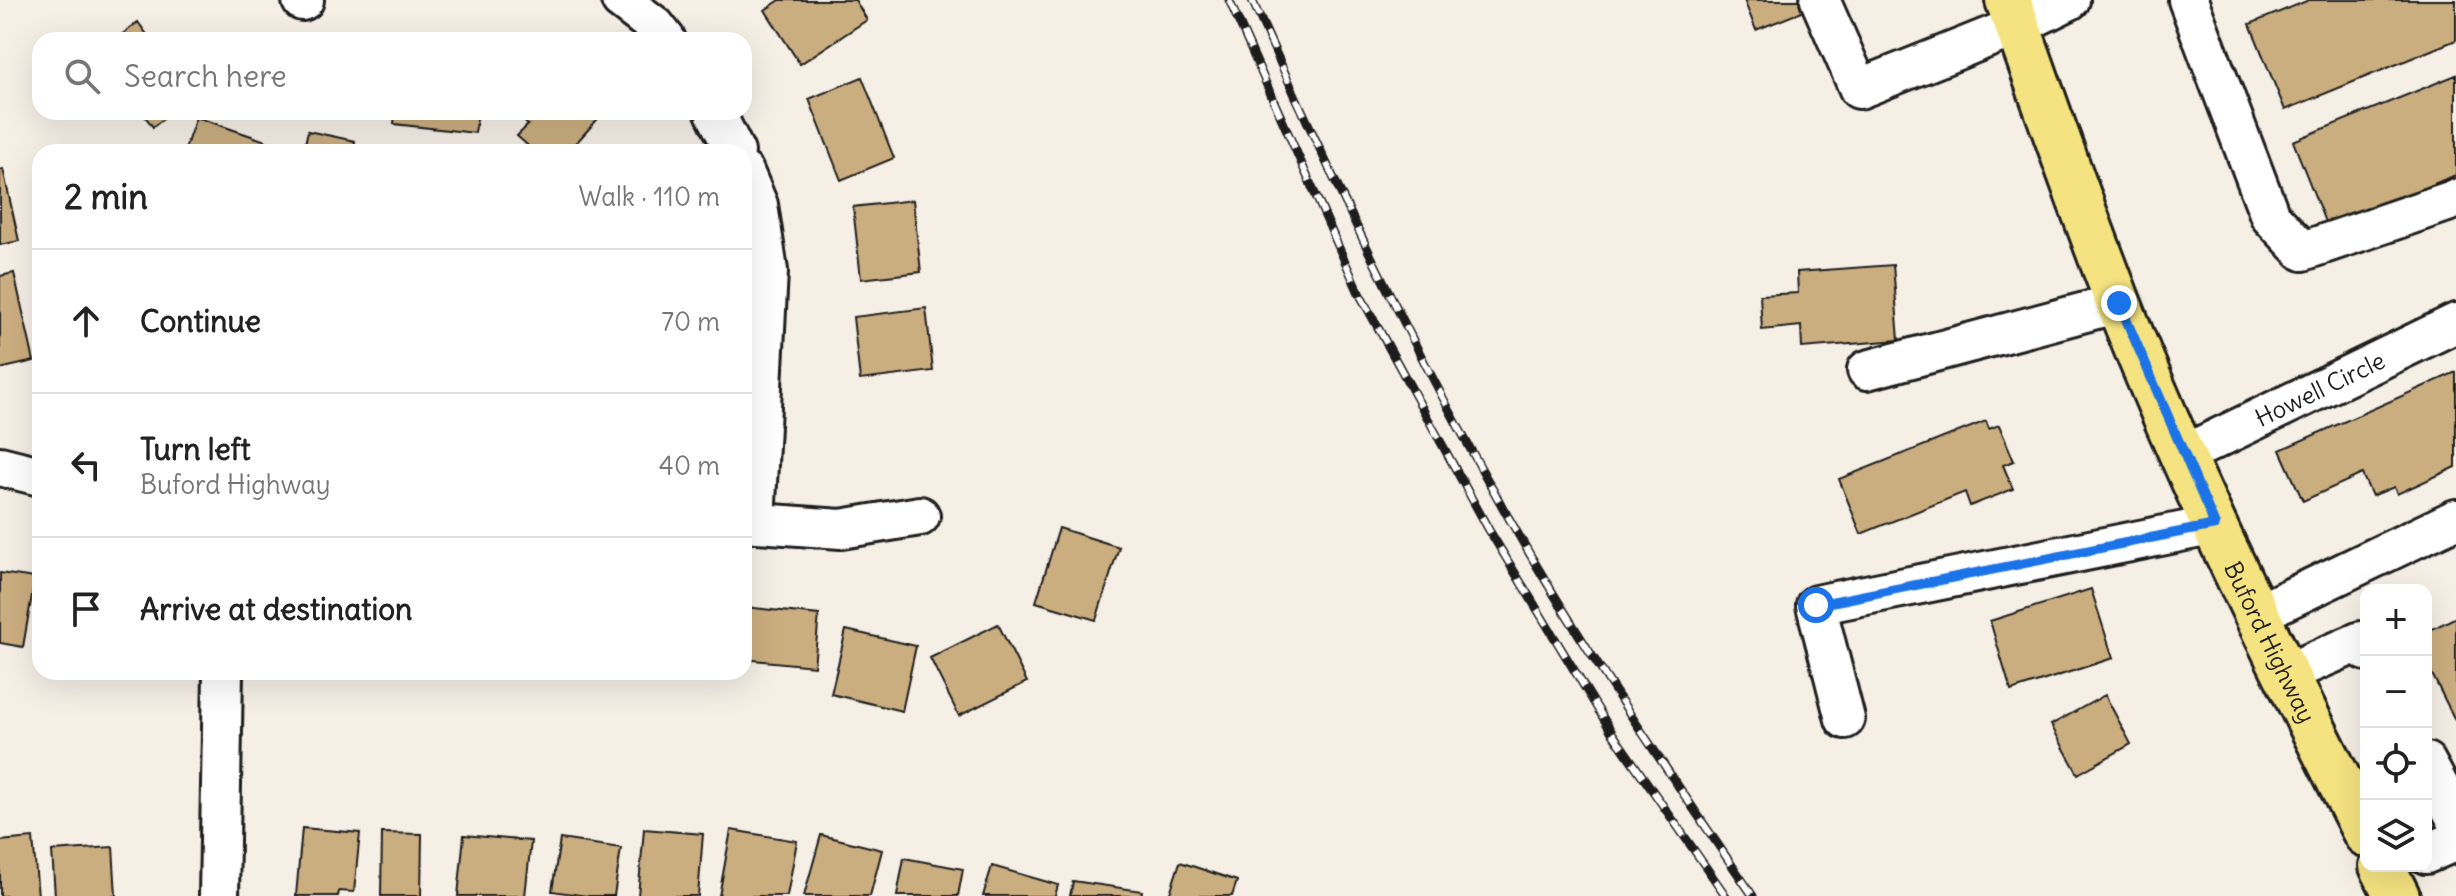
<!DOCTYPE html>
<html lang="en">
<head>
<meta charset="utf-8">
<style>
  body { margin:0; font-family:Delius,sans-serif; background:#f2f2f2; color:#222 }
  .controls { position:absolute; right:24px; bottom:24px; display:grid; overflow:hidden; border-radius:16px; box-shadow:0 8px 32px #0002 }
  .controls button { width:72px; height:72px; display:grid; place-items:center; padding:0; border:0; border-bottom:2px solid #e0e0e0; background:#fff; color:#222; font:40px sans-serif }
  .stop { position:absolute; width:24px; height:24px; margin:-18px; border:6px solid #1a73e8; border-radius:50%; background:#fff }
  .stop.end { background:#1a73e8; border-color:#fff; box-shadow:0 2px 8px #0008 }
  .list { margin:0; padding:0; list-style:none }
  h2 { display:flex; justify-content:space-between; align-items:center; height:104px; margin:0; padding:0 32px; font-size:34px }
  h2 small { font-size:26px; font-weight:400; color:#767676 }
  .list li { display:grid; grid-template-columns:52px 1fr auto; gap:24px; align-items:center; box-sizing:border-box; height:144px; padding:0 32px; border-top:2px solid #e0e0e0 }
  .list b { display:block; font-size:30px; white-space:nowrap }
  .list p { margin:0; font-size:26px; white-space:nowrap; color:#767676 }
  .list em { font-size:26px; font-style:normal; color:#767676 }
  .icon { flex:none; width:44px; height:44px; fill:none; stroke:currentColor; stroke-width:2; stroke-linecap:round; stroke-linejoin:round }
  .map { position:relative; flex:none; width:2456px; height:896px; overflow:hidden }
  .search { position:absolute; background:#fff; box-shadow:0 8px 32px #0002; left:32px; top:32px; width:720px; height:88px; display:flex; align-items:center; gap:20px; box-sizing:border-box; padding:0 28px; border-radius:24px; color:#767676; font-size:30px }
  .panel { position:absolute; background:#fff; box-shadow:0 8px 32px #0002; left:32px; top:144px; width:720px; height:536px; border-radius:24px }
  .map>svg:first-child { display:block }
  .building { fill:#cbae80; stroke:#1c1c1c; stroke-width:2 }
  .lines { fill:none; stroke-linecap:round; stroke-linejoin:round }
  .minor-casing { stroke:#1c1c1c; stroke-width:44 }
  .major-casing { stroke:#1c1c1c; stroke-width:50 }
  .minor { stroke:#fff; stroke-width:38 }
  .major { stroke:#f5e381; stroke-width:44 }
  .rail-casing { stroke:#1c1c1c; stroke-width:9 }
  .rail { stroke:#fff; stroke-width:6; stroke-dasharray:18; stroke-linecap:butt }
  .route { stroke:#1a73e8; stroke-width:10 }
  .labels { text-anchor:middle; dominant-baseline:central; stroke-width:6; stroke-linejoin:round; paint-order:stroke }
  .street-label { font-size:24px; fill:#1c1c1c; stroke:#fff }
</style>
</head>
<body>
<div class="map">
<svg width="2456" height="896" viewBox="0 0 2456 896">
  <rect width="100%" height="100%" fill="#f5efe6"/>
  <filter id="ink" filterUnits="userSpaceOnUse"><feTurbulence type="fractalNoise" baseFrequency=".0125" numOctaves="2"/><feDisplacementMap in="SourceGraphic" scale="16" xChannelSelector="R" yChannelSelector="G"/><feConvolveMatrix kernelMatrix="1 2 1 2 8 2 1 2 1" color-interpolation-filters="sRGB"/></filter>
  <g filter="url(#ink)">
    <path class="building" d="M780 0H855L867 20 800 64 765 10Z
      M1744 0H1806L1809 9 1756 30Z
      M2309 0H2456V40L2285 110 2250 24Z
      M138 22 151 40H115Z
      M2456 75V175L2327 227 2293 141Z
      M862 77 894 158 841 180 809 99Z
      M142 112H172L153 127Z
      M395 112H478L475 133 394 124Z
      M514 112H604L568 152H535L517 136 528 125Z
      M196 117 266 141 262 152H184Z
      M308 131 355 141 353 152H303Z
      M3 169 19 241 0 245V170Z
      M913 200 921 272 861 279 853 207Z
      M1893 265 1899 340 1802 348 1801 326 1762 330 1760 295 1798 293 1797 272Z
      M14 273 34 361 0 369V276Z
      M926 308 933 371 860 380 853 317Z
      M2456 372V467L2397 494 2394 487 2372 496 2362 474 2303 501 2280 450Z
      M1986 421 1989 429 1999 425 2014 461 2003 465 2013 489 1970 506 1965 492 1861 534 1839 479Z
      M1059 528 1119 547 1096 620 1036 602Z
      M0 573 35 578 23 647 0 643Z
      M2091 589 2113 658 2011 691 1990 621Z
      M744 607 819 615 814 666 744 659Z
      M2456 617V722L2426 662V632Z
      M998 624 1027 682 959 716 930 658Z
      M846 630 916 646 902 711 831 694Z
      M2105 695 2131 744 2078 774 2051 725Z
      M302 828 360 833 354 892 339 891 338 896H296Z
      M644 829 703 834 698 896H638Z
      M731 830 797 841 787 896H719Z
      M382 833 422 834 421 896H381Z
      M464 835 531 841 525 896H458Z
      M821 835 882 850 870 896H804Z
      M33 838 38 896H0V841Z
      M560 839 621 848 614 896H587L552 891Z
      M113 847 116 896H55L52 851Z
      M904 858 963 869 958 896H897Z
      M1180 862 1237 881 1232 896H1169Z
      M992 866 1058 885 1055 896H983Z
      M1073 881 1142 891 1141 896H1070Z"/>
    <g class="lines">
      <g class="minor-casing">
        <g id="minor">
          <path d="M621 0 655 26 666 40"/>
          <path d="M1820 0 1859 89 2017 26 2070 0"/>
          <path d="M2188 0 2270 216 2303 251 2456 199"/>
          <path d="M302 1 304 0"/>
          <path d="M715 112 735 152"/>
          <path d="M744 172 758 205 768 271 755 522"/>
          <path d="M1867 370 2119 303"/>
          <path id="s1" d="M2183 455 2456 323"/>
          <path d="M0 466 40 476"/>
          <path d="M744 522 841 529 920 516"/>
          <path d="M2255 615 2456 519"/>
          <path d="M2285 674 2361 641 2366 651"/>
          <path d="M1845 719 1816 605 2215 525"/>
          <path d="M2426 762 2456 818"/>
          <path d="M2426 854 2456 841"/>
          <path d="M219 896 223 672"/>
        </g>
      </g>
      <g class="major-casing">
        <g id="major">
          <path id="s2" d="M2008 0C2044 100 2079 202 2118 302 2189 484 2278 660 2366 834"/>
          <path d="M2382 866 2397 896"/>
        </g>
      </g>
      <use href="#minor" class="minor"/>
      <use href="#major" class="major"/>
      <g class="rail-casing">
        <path id="rail" d="M1229 0 1359 293 1489 530 1613 734 1726 896
          M1252 0C1331 177 1414 352 1510 520 1584 650 1669 773 1753 896"/>
      </g>
      <use href="#rail" class="rail"/>
    </g>
  </g>
  <g class="lines" filter="url(#ink)">
    <path class="route" d="M1816 605 2215 525 2119 303"/>
  </g>
  <g class="labels">
    <g class="street-label">
      <text stroke="none"><textPath href="#s1" startOffset="152">Howell Circle</textPath></text>
      <text stroke="none"><textPath href="#s2" startOffset="694">Buford Highway</textPath></text>
    </g>
  </g>
</svg>
<div class="controls">
<button>+</button>
<button>−</button>
<button><svg class="icon" aria-label="locate" viewBox="0 0 24 24"><circle cx="12" cy="12" r="6"/><path d="M12 2v4M12 18v4M2 12h4M18 12h4"/></svg></button>
<button><svg class="icon" aria-label="layers" viewBox="0 0 24 24"><path d="M12 4l9 5-9 5-9-5zM3 14l9 5 9-5"/></svg></button>
</div>
<div class="stop" style="left:1816px;top:605px"></div>
<div class="stop end" style="left:2119px;top:303px"></div>
<div class="search"><svg class="icon" aria-label="search" viewBox="0 0 24 24"><circle cx="10" cy="10" r="6"/><path d="M15 15l6 6"/></svg>Search here</div>
<section class="panel">
<h2>2 min<small>Walk · 110 m</small></h2>
<ul class="list">
<li><svg class="icon" aria-label="ahead" viewBox="0 0 24 24"><path d="M12 20V5M6 11l6-6 6 6"/></svg><div><b>Continue</b></div><em>70 m</em></li>
<li><svg class="icon" aria-label="left" viewBox="0 0 24 24"><path d="M17 20v-9H6M10 6l-5 5 5 5"/></svg><div><b>Turn left</b><p>Buford Highway</p></div><em>40 m</em></li>
<li><svg class="icon" aria-label="arrive" viewBox="0 0 24 24"><path d="M6 21V4h12l-3 4 3 4H6"/></svg><div><b>Arrive at destination</b></div></li>
</ul>
</section>
</div>
</body>
</html>
